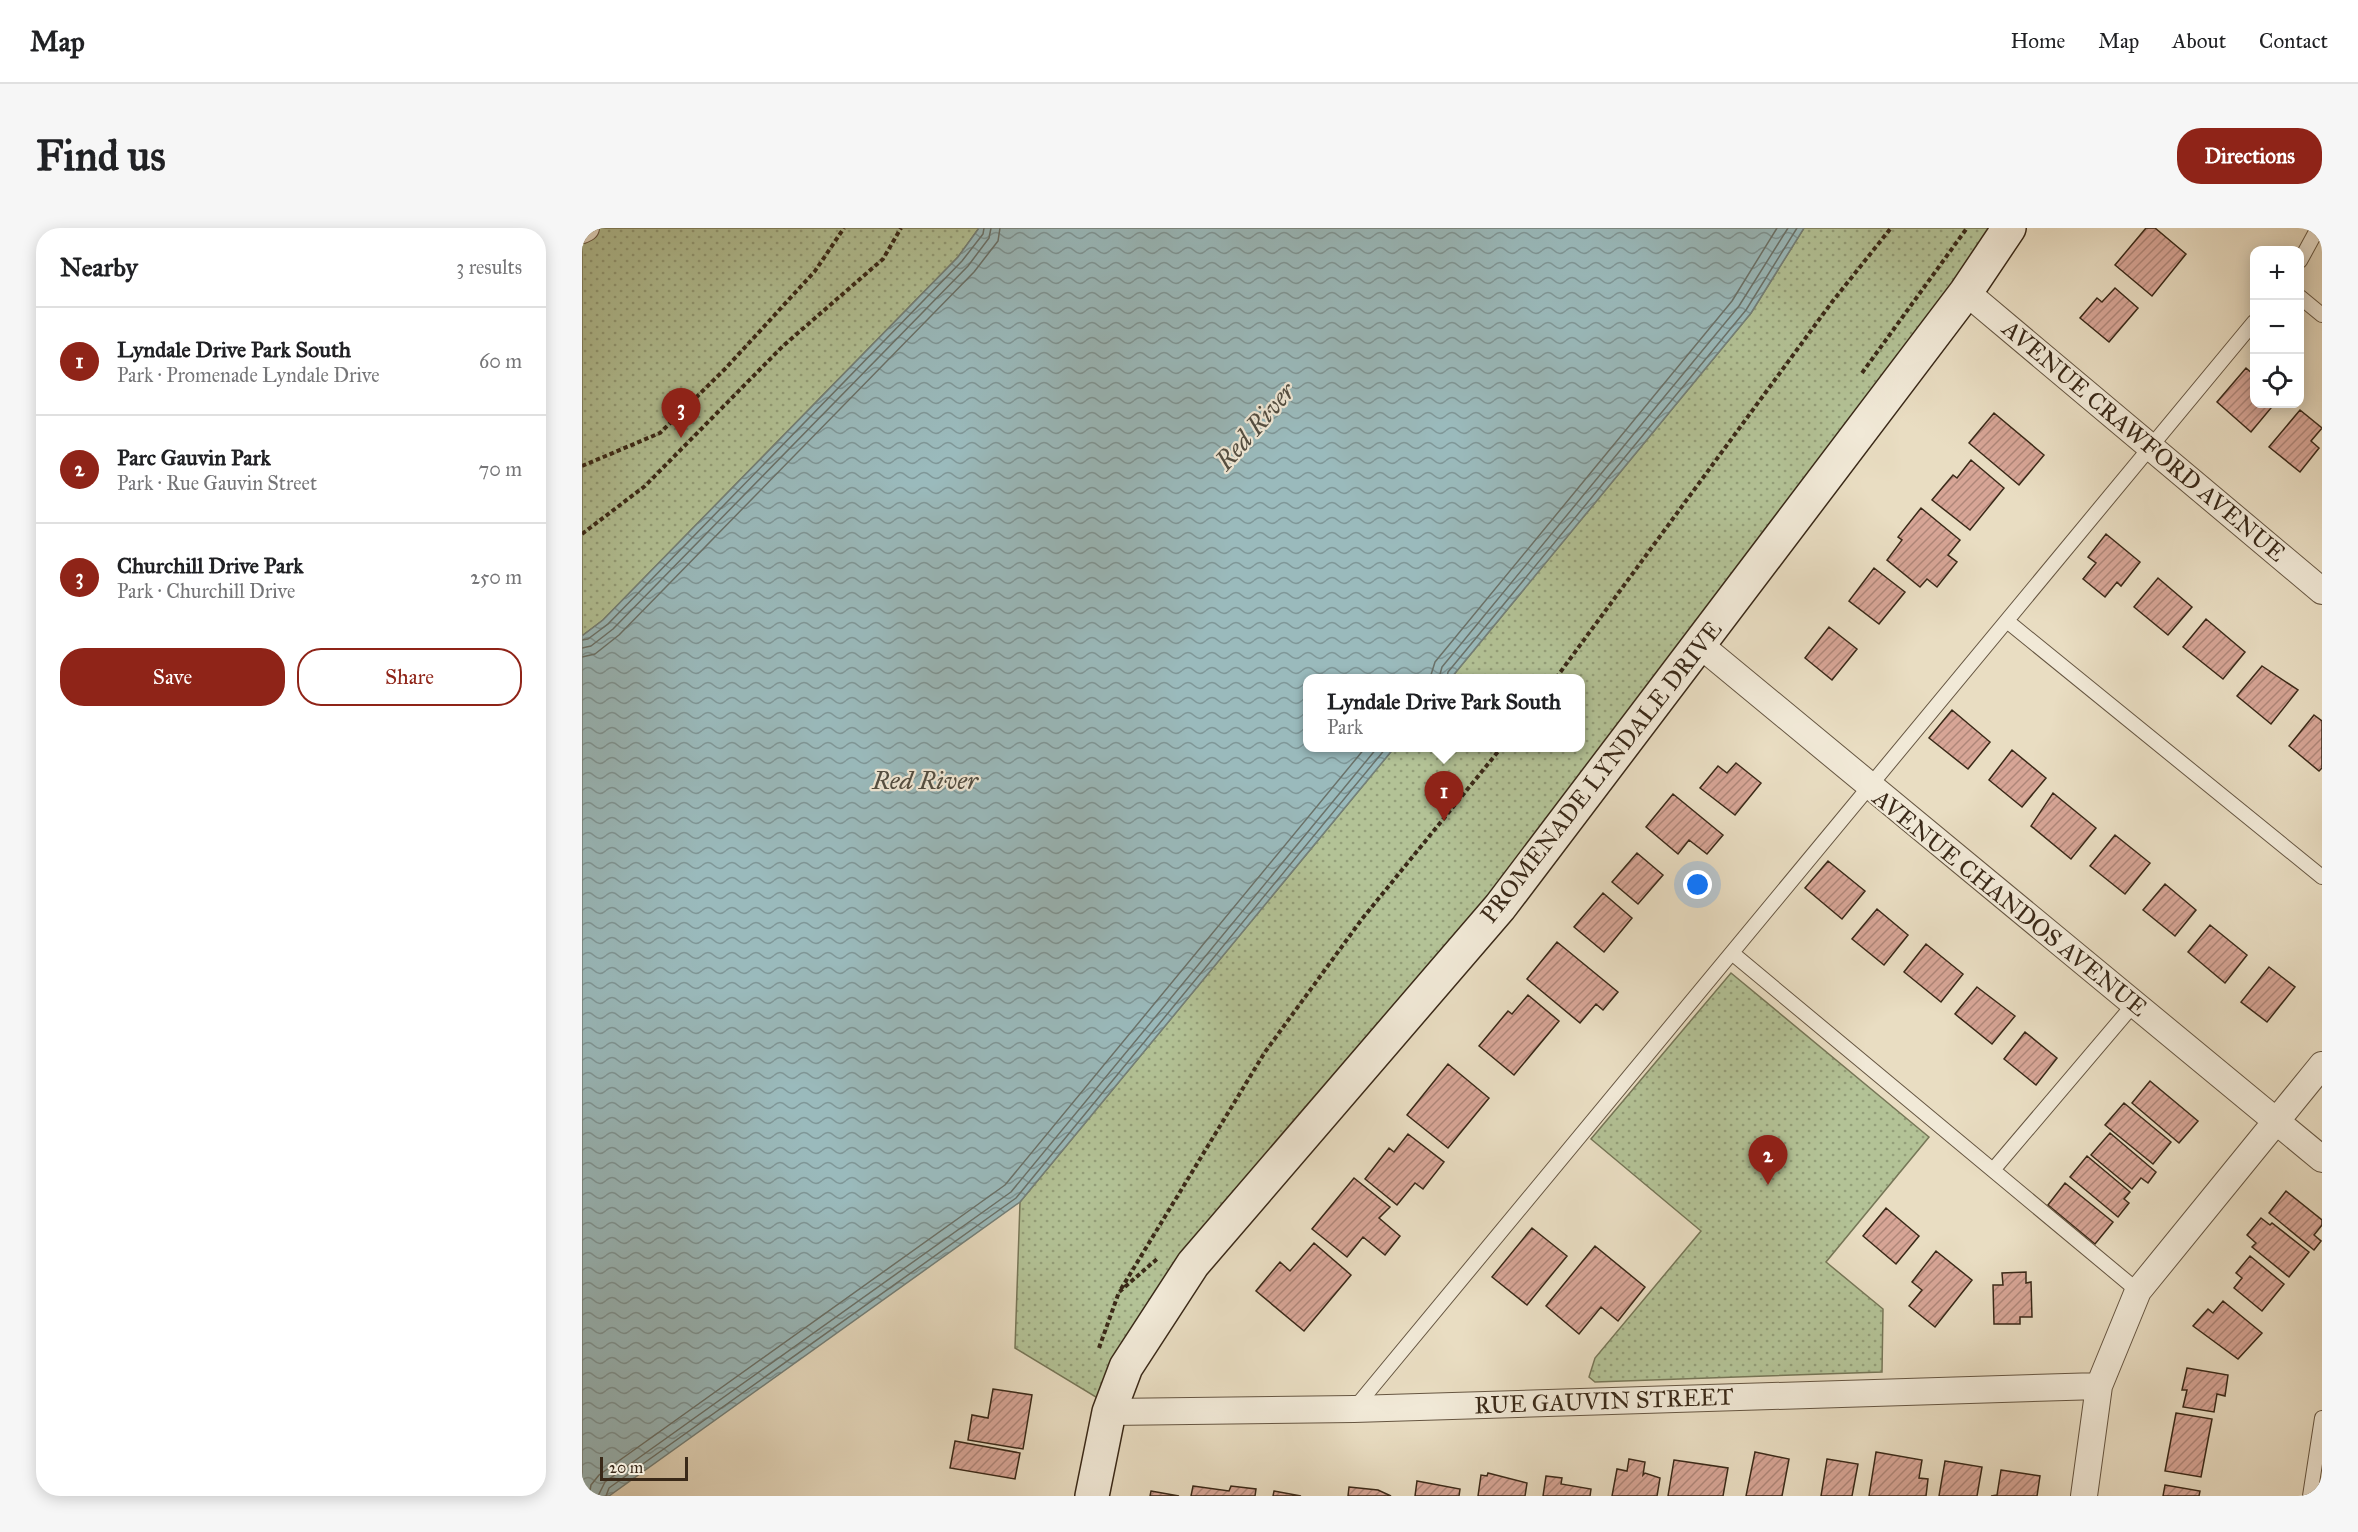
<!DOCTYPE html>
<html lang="en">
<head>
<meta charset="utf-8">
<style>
  body { margin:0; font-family:"IM FELL Great Primer",serif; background:#f6f6f6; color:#202124 }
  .controls { position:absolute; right:18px; top:18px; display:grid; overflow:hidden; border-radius:12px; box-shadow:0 3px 15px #0003 }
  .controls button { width:54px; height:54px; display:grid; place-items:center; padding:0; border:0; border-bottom:2px solid #e0e0e0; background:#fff; color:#202124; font:30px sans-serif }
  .scale { position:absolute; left:18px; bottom:15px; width:88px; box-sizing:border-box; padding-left:6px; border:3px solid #3a2918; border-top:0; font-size:16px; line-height:21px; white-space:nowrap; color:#3a2918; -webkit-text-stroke:4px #f1e9d7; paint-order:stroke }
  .you { position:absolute; left:1116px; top:657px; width:21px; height:21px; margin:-15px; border:4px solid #fff; border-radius:50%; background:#1a73e8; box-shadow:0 0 0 9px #1a73e833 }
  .badge { display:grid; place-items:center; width:39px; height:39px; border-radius:50%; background:#8f2418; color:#fff; font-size:20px; font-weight:700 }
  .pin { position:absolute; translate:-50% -50px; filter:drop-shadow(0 2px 3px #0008) }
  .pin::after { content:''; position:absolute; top:32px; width:21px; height:18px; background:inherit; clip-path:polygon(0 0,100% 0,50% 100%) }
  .popup { position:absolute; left:721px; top:446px; width:282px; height:78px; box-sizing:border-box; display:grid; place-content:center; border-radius:12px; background:#fff; filter:drop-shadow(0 2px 4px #0005); font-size:20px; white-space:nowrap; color:#757577 }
  .popup b { font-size:22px; color:#202124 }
  .popup::after { content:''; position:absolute; left:50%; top:100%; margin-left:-12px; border:12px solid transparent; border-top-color:#fff }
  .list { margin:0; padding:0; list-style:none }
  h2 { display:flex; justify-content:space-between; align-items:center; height:78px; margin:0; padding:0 24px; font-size:26px }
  h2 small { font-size:20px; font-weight:400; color:#757577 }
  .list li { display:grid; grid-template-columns:39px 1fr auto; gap:18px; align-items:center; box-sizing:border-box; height:108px; padding:0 24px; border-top:2px solid #e0e0e0 }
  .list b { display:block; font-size:22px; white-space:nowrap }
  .list p { margin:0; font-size:20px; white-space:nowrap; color:#757577 }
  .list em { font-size:20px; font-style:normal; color:#757577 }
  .actions { display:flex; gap:12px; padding:18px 24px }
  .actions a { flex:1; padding:14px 0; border:2px solid #8f2418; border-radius:24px; text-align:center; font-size:21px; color:#8f2418 }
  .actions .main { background:#8f2418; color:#fff }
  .icon { flex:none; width:33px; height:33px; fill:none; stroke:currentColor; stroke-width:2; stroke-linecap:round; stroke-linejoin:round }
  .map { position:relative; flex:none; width:1740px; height:1268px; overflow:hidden; border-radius:24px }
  header { display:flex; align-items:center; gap:36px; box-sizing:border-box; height:84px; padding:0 30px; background:#fff; border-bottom:2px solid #e0e0e0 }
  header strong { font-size:28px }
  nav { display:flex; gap:33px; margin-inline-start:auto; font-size:21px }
  .intro { display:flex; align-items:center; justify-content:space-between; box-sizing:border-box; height:144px; padding:0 36px }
  h1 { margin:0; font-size:42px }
  .button { padding:15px 27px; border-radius:24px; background:#8f2418; color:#fff; font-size:21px; font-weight:700 }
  main { display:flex; gap:36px; padding:0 36px }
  aside { flex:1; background:#fff; border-radius:24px; box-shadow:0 3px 15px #0003 }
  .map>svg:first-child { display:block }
  .park { fill:url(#park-dots); stroke:#767657; stroke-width:1.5 }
  .water { fill:url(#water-waves); stroke:#74807a; stroke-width:1.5 }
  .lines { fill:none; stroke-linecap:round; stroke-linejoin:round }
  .shore { stroke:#6a726a; stroke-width:1.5 }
  .building { fill:url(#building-hatch); stroke:#3a2918; stroke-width:1.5 }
  .lane-casing { stroke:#665642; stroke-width:16 }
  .street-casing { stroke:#665642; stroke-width:28 }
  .secondary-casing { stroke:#3a2918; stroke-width:36 }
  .path { stroke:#3a2918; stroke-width:4; stroke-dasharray:4.5 3; stroke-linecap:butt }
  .lane { stroke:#f1e9d7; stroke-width:14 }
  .street { stroke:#f1e9d7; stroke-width:26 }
  .secondary { stroke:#f1e9d7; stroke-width:33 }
  .labels { text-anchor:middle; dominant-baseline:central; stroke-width:4.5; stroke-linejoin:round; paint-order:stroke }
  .street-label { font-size:24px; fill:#3a2918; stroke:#f1e9d7 }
  .water-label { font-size:26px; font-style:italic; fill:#524d41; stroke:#f1e9d7 }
</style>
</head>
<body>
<header>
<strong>Map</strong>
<nav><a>Home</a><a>Map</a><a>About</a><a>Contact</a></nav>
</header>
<div class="intro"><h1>Find us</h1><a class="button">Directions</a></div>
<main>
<aside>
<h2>Nearby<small>3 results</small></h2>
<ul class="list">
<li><span class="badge">1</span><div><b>Lyndale Drive Park South</b><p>Park · Promenade Lyndale Drive</p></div><em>60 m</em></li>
<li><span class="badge">2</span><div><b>Parc Gauvin Park</b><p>Park · Rue Gauvin Street</p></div><em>70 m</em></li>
<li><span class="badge">3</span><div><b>Churchill Drive Park</b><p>Park · Churchill Drive</p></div><em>250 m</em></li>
</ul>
<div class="actions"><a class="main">Save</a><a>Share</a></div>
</aside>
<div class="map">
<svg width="1740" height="1268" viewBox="0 0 1740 1268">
  <defs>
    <pattern id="park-dots" width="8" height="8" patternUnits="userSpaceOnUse" patternTransform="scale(1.5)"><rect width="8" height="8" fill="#b3c296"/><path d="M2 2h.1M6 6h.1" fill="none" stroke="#939e79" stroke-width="1.8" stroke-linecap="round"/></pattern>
    <pattern id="water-waves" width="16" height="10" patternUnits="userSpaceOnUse" patternTransform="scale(1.5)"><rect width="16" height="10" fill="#9ababc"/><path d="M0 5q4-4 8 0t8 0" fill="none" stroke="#7f9798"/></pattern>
    <pattern id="building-hatch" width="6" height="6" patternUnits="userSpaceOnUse" patternTransform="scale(1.5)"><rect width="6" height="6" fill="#d7a596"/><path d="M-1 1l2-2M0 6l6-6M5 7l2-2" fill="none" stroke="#af8679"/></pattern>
  </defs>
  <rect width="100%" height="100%" fill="#e9ddc2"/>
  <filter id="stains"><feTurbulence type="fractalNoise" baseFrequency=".00333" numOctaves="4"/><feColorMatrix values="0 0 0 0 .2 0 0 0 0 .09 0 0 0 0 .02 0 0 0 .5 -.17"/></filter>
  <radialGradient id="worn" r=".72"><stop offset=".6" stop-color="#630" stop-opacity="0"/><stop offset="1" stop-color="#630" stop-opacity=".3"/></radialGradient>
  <path class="park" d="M4 0H397L376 29 21 392 0 408V2Z
    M1222 0H1427L1118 417 611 1036 532 1180 433 1120 438 974 812 520H998V450H869L1169 85Z
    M1149 745 1347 909 1244 1034 1301 1081 1300 1144 1013 1154 1007 1149 1013 1130 1119 1003 1009 911Z"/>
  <path class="water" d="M397 0H1222L1169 85 869 450H726V520H812L438 974 27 1268H0V408L21 392 376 29Z"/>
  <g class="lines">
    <path class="shore" d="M0 412 6 411 26 396 380 33 401 6 402 0
      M0 420 9 418 31 401 386 38 407 10 409 0
      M0 429 13 426 37 407 392 44 416 13 418 0
      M848 450 853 434 1150 73 1195 0
      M857 450 860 439 1157 78 1206 0
      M865 450 866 444 1164 82 1215 0
      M7 1268 9 1257 17 1247 423 957 783 520
      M16 1268 23 1254 429 964 795 520
      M24 1268 27 1260 434 970 804 520"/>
  </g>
  <path class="building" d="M1564 0H1573L1604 26 1570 68 1533 37Z
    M1533 60 1556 80 1527 114 1498 90 1515 70 1520 74Z
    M1664 140 1672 147V176H1683L1689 180 1669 204 1635 174Z
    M1718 182 1740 200 1729 213 1737 220 1718 244 1687 219Z
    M1412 185 1462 227 1437 257 1387 215Z
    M1389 232 1422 260 1388 302 1350 272 1371 247 1375 250Z
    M1339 280 1378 312 1366 327 1375 334 1355 359 1345 351 1338 359 1305 332 1320 312 1316 309Z
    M1524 306 1558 334 1539 358 1535 354 1523 369 1501 351 1514 335 1506 329Z
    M1292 340 1323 364 1297 396 1267 373Z
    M1576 350 1610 379 1586 407 1552 379Z
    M1624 391 1663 424 1641 451 1601 419Z
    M1247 399 1275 421 1250 452 1223 430Z
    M1680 438 1716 462 1689 496 1655 468Z
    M1370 482 1408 514 1386 541 1347 510Z
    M1732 487 1740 493V540L1737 543 1707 518Z
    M1430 522 1464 550 1440 579 1407 552Z
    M1154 535 1179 555 1153 587 1118 560 1136 538 1145 545Z
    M1471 565 1514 600 1489 631 1449 598Z
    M1091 566 1141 607 1125 626 1107 612 1096 626 1064 599Z
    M1533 607 1568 635 1543 666 1508 638Z
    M1055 625 1081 647 1056 676 1030 654Z
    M1246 633 1283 663 1260 691 1223 660Z
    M1583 656 1614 682 1593 708 1561 682Z
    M1021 665 1050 690 1022 724 992 699Z
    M1295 681 1326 707 1302 737 1270 711Z
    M1628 697 1665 727 1643 755 1606 724Z
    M975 714 1036 764 1021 782 1014 776 998 795 945 751Z
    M1344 716 1381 746 1359 774 1322 744Z
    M1687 739 1713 759 1685 794 1659 774Z
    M1395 759 1433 788 1410 816 1373 786Z
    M946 767 977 793 932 847 897 818 926 783 930 786Z
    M1443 804 1475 830 1454 857 1422 831Z
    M866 836 907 870 866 920 825 887Z
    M1568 853 1616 893 1597 915 1550 875Z
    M1542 875 1589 914 1571 936 1523 897Z
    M1528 905 1574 944 1566 955 1559 950 1550 961 1509 927Z
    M826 906 862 934 841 961 833 955 815 977 783 951 807 920 812 924Z
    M1505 928 1548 964 1542 971 1547 975 1536 989 1488 949Z
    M772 950 808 979 797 990 818 1008 803 1027 781 1009 765 1029 730 1001Z
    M1483 955 1531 994 1513 1016 1466 977Z
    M1704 963 1740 992V997L1732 1007 1739 1013 1732 1022 1687 985Z
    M1304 980 1337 1008 1314 1036 1281 1008Z
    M1679 990 1688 997 1690 995 1727 1024 1707 1049 1670 1019 1674 1015 1665 1007Z
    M950 1000 985 1028 945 1077 910 1049Z
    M732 1015 769 1047 722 1103 674 1063 698 1034 708 1043Z
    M1013 1018 1063 1059 1036 1093 1019 1079 997 1106 964 1078Z
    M1354 1023 1390 1052 1353 1099 1327 1078 1340 1062 1330 1054Z
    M1668 1028 1702 1056 1680 1083 1652 1060 1660 1050 1654 1045Z
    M1444 1044V1055L1449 1054 1450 1089H1438V1096H1412L1411 1057H1421L1420 1045Z
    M1641 1073 1680 1105 1656 1131 1611 1098 1626 1081 1631 1085Z
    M1605 1140 1646 1147 1643 1168 1635 1166 1632 1184 1601 1179 1605 1162H1600Z
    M411 1161 450 1167 441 1221 386 1212 390 1187 406 1190Z
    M1594 1185 1630 1191 1619 1249 1583 1243Z
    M373 1213 438 1225 433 1251 368 1240Z
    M1173 1224 1207 1231 1200 1268H1164Z
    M1294 1224 1340 1232 1337 1250 1346 1251 1344 1268H1287Z
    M1047 1231 1063 1234 1061 1247 1063 1245 1078 1250 1075 1268H1030L1035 1241 1045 1243Z
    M1245 1231 1276 1236 1270 1268H1239Z
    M1092 1232 1146 1240 1141 1268H1086Z
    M1363 1233 1400 1239 1395 1268H1357Z
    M1419 1242 1458 1248 1455 1268H1409L1415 1267Z
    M906 1245 945 1255 943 1268H896L899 1247 905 1248Z
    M964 1248 980 1250 979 1256 1009 1261 1008 1268H961Z
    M835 1253 878 1261 877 1268H833Z
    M1583 1257 1618 1263 1617 1268H1581Z
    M611 1258 647 1263 649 1258 674 1261 673 1268H609Z
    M767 1259 796 1262 809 1268H766Z
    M569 1263 597 1268H568Z
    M692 1263 719 1268H691Z"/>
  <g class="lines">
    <g class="lane-casing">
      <path id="lane" d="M1718 33 1736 0
        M1718 69 1740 87
        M1425 393 1740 649
        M1150 725 1556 1063
        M1411 942 1552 776
        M772 1181 1672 94
        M1728 1268 1740 1190"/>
    </g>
    <g class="street-casing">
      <path id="street" d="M0 2 4 0
        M1384 64 1740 363
        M1118 417 1740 931
        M527 1184 772 1181 1517 1158
        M1502 1268 1517 1158 1556 1063 1740 837"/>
    </g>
    <g class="secondary-casing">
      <path id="secondary" d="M510 1268 527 1184 544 1139 611 1036 918 679 1384 64 1427 0"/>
    </g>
    <path class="path" d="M1280 145 1385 0
      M0 238 78 205 143 141 233 43 262 0
      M0 306 63 258 201 118 301 31 319 0
      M974 450 1250 74 1309 0
      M539 1061 683 824 780 691 919 520
      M517 1120 537 1064 575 1031"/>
    <use href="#lane" class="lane"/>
    <use href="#street" class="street"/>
    <use href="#secondary" class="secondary"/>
  </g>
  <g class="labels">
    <g class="street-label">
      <text transform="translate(1562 213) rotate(40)">AVENUE CRAWFORD AVENUE</text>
      <text transform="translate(1019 544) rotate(-52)">PROMENADE LYNDALE DRIVE</text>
      <text transform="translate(1428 675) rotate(39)">AVENUE CHANDOS AVENUE</text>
      <text transform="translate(1022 1173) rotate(-2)">RUE GAUVIN STREET</text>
    </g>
    <g class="water-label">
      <text transform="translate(673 198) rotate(-49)">Red River</text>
      <text x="343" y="552">Red River</text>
    </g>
  </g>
  <rect width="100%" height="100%" filter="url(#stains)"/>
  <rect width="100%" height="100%" fill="url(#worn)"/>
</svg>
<div class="controls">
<button>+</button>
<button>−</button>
<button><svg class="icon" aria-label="locate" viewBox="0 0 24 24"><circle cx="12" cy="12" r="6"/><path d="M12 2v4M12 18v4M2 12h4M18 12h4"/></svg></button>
</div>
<div class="scale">20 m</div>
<div class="you"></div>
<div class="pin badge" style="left:862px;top:593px">1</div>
<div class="popup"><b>Lyndale Drive Park South</b>Park</div>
<div class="pin badge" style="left:1186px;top:957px">2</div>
<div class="pin badge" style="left:99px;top:210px">3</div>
</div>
</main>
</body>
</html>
